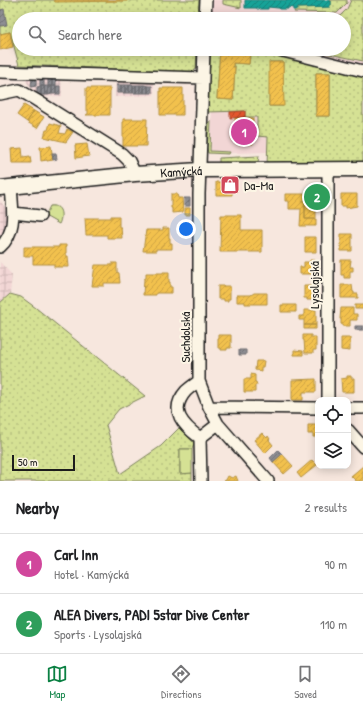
<!DOCTYPE html>
<html lang="en">
<head>
<meta charset="utf-8">
<style>
  body { margin:0; font-family:"Patrick Hand",sans-serif; background:#f2f2f2; color:#202124 }
  .controls { position:absolute; right:12px; bottom:12px; display:grid; overflow:hidden; border-radius:8px; box-shadow:0 2px 10px #0003 }
  .controls button { width:36px; height:36px; display:grid; place-items:center; padding:0; border:0; border-bottom:1px solid #e0e0e0; background:#fff; color:#202124; font:20px sans-serif }
  .scale { position:absolute; left:12px; bottom:10px; width:63px; box-sizing:border-box; padding-left:4px; border:2px solid #1c1c1c; border-top:0; font-size:11px; line-height:14px; white-space:nowrap; color:#1c1c1c; -webkit-text-stroke:3px #fcf5e5; paint-order:stroke }
  .you { position:absolute; left:186px; top:229px; width:14px; height:14px; margin:-10px; border:3px solid #fff; border-radius:50%; background:#1a73e8; box-shadow:0 0 0 6px #1a73e833 }
  .badge { display:grid; place-items:center; width:26px; height:26px; border-radius:50%; background:#0b8043; color:#fff; font-size:13px; font-weight:700 }
  .pin { position:absolute; translate:-50% -50%; border:2px solid #fff; box-shadow:0 1px 4px #0006 }
  .list { margin:0; padding:0; list-style:none }
  h2 { display:flex; justify-content:space-between; align-items:center; height:52px; margin:0; padding:0 16px; font-size:17px }
  h2 small { font-size:13px; font-weight:400; color:#757577 }
  .list li { display:grid; grid-template-columns:26px 1fr auto; gap:12px; align-items:center; box-sizing:border-box; height:60px; padding:0 16px; border-top:1px solid #e0e0e0 }
  .list b { display:block; font-size:15px; white-space:nowrap }
  .list p { margin:0; font-size:13px; white-space:nowrap; color:#757577 }
  .list em { font-size:13px; font-style:normal; color:#757577 }
  .icon { flex:none; width:22px; height:22px; fill:none; stroke:currentColor; stroke-width:2; stroke-linecap:round; stroke-linejoin:round }
  .map { position:relative; flex:none; width:363px; height:481px; overflow:hidden }
  .search { position:absolute; background:#fff; box-shadow:0 2px 10px #0003; left:12px; right:12px; top:12px; height:44px; display:flex; align-items:center; gap:10px; box-sizing:border-box; padding:0 14px; border-radius:22px; color:#757577; font-size:15px }
  .sheet { height:172px; background:#fff }
  nav { display:flex; justify-content:space-around; align-items:center; box-sizing:border-box; height:56px; border-top:1px solid #e0e0e0; background:#fff; font-size:11px; color:#757577 }
  nav a { display:grid; justify-items:center; gap:2px }
  nav .on { color:#0b8043 }
  .map>svg:first-child { display:block }
  .built { fill:#f2d6d5 }
  .industrial { fill:url(#industrial-grid) }
  .grass { fill:url(#grass-dots); stroke:#787e58; fill-rule:evenodd }
  .park { fill:url(#park-tufts); stroke:#787e58 }
  .garden { fill:#d5e194; stroke:#787e58 }
  .homes { fill:url(#homes-hatch); stroke:#b2903f }
  .shops { fill:url(#shops-hatch); stroke:#a84529 }
  .public { fill:url(#public-hatch); stroke:#187a73 }
  .industry { fill:url(#industry-hatch); stroke:#6b6b6f }
  .lines { fill:none; stroke-linecap:round; stroke-linejoin:round }
  .minor-casing { stroke:#1c1c1c; stroke-width:14 }
  .major-casing { stroke:#1c1c1c; stroke-width:17 }
  .minor { stroke:#fcf5e5; stroke-width:11 }
  .major { stroke:#fcf5e5; stroke-width:14 }
  .labels { text-anchor:middle; dominant-baseline:central; stroke-width:4; stroke-linejoin:round; paint-order:stroke }
  .street-label { font-size:13px; fill:#1c1c1c; stroke:#fcf5e5 }
  .poi-label { font-size:13px; fill:#1c1c1c; stroke:#fcf5e5; text-anchor:start }
</style>
</head>
<body>
<div class="map">
<svg width="363" height="481" viewBox="0 0 363 481">
  <defs>
    <pattern id="industrial-grid" width="8" height="8" patternUnits="userSpaceOnUse"><rect width="8" height="8" fill="#f2d6d5"/><path d="M0 4h8M4 0v8" fill="none" stroke="#cfb7b6"/></pattern>
    <pattern id="grass-dots" width="8" height="8" patternUnits="userSpaceOnUse"><rect width="8" height="8" fill="#d5e194"/><path d="M2 2h.1M6 6h.1" fill="none" stroke="#b6c07f" stroke-width="1.8" stroke-linecap="round"/></pattern>
    <pattern id="park-tufts" width="24" height="20" patternUnits="userSpaceOnUse"><rect width="24" height="20" fill="#d5e194"/><path d="M3 7l-1-3M5 7V3M7 7l1-3M15 17l-1-3M17 17v-4M19 17l1-3" fill="none" stroke="#b6c07f"/></pattern>
    <pattern id="homes-hatch" width="6" height="6" patternUnits="userSpaceOnUse"><rect width="6" height="6" fill="#f2c14e"/><path d="M-1 1l2-2M0 6l6-6M5 7l2-2" fill="none" stroke="#cfa544"/></pattern>
    <pattern id="shops-hatch" width="6" height="6" patternUnits="userSpaceOnUse"><rect width="6" height="6" fill="#e4572e"/><path d="M-1 1l2-2M0 6l6-6M5 7l2-2" fill="none" stroke="#b84726"/></pattern>
    <pattern id="public-hatch" width="6" height="6" patternUnits="userSpaceOnUse"><rect width="6" height="6" fill="#17a398"/><path d="M-1 1l2-2M0 6l6-6M5 7l2-2" fill="none" stroke="#14847b"/></pattern>
    <pattern id="industry-hatch" width="6" height="6" patternUnits="userSpaceOnUse"><rect width="6" height="6" fill="#8d8d92"/><path d="M-1 1l2-2M0 6l6-6M5 7l2-2" fill="none" stroke="#727276"/></pattern>
  </defs>
  <rect width="100%" height="100%" fill="#f7e7de"/>
  <filter id="ink" filterUnits="userSpaceOnUse"><feTurbulence type="fractalNoise" baseFrequency=".025" numOctaves="2"/><feDisplacementMap in="SourceGraphic" scale="8" xChannelSelector="R" yChannelSelector="G"/><feConvolveMatrix kernelMatrix="1 2 1 2 8 2 1 2 1" color-interpolation-filters="sRGB"/></filter>
  <g filter="url(#ink)">
    <path class="built" d="M202 0H363V71L267 49H344V19H201Z
      M212 111H245L257 117 268 136 267 152 230 153 210 151Z"/>
    <path class="industrial" d="M61 76 62 96 38 97 23 77Z
      M116 81 154 83V95L115 97Z
      M0 201 5 207 9 229 0 246Z
      M0 262 12 275 10 294 0 303Z"/>
    <path class="grass" d="M0 0H199L198 19H19V49H197L196 69 192 72 19 65 10 32 0 34Z
      M223 0H241V8L223 4Z
      M329 0H347V3L337 13 294 12 297 8 329 7V5H331V1H329Z
      M351 0H363V61L306 49H344V19H260L262 17 340 16 347 9Z
      M211 49H220L217 99 233 100 235 67H233V63L249 64 250 52 236 49H259L363 75V167L267 166 268 137 257 136V117H245V111L206 112ZM270 62H283V106H269ZM316 73H330V116H316Z
      M211 120 210 151 230 152 229 154 208 153 207 148 209 122Z
      M259 156 258 162 254 165 219 164V158Z
      M10 294 21 297 36 308 145 396 119 409 106 425 120 474 161 446 179 428 194 443 192 449H180V473H192V481H0V303Z"/>
    <path class="park" d="M50 206C62 204 63 216 59 224L45 216Z"/>
    <path class="garden" d="M180 449H192V473L180 474Z"/>
    <path class="homes" d="M54 0H127V1L55 2Z
      M10 32 13 47 0 50V34Z
      M220 49H236L250 52 249 64 233 63V67H235L233 100 217 99Z
      M269 62H283L284 106H269Z
      M316 73H330V116H316Z
      M86 88H110V115H86L88 114V110H86Z
      M160 88H183V115H160Z
      M24 105 34 111 27 122 17 115Z
      M34 111 44 117 37 128 27 122Z
      M235 118H253V144H236V141H232V135H235Z
      M123 119H147L146 146H123Z
      M50 123 61 126 59 133 65 134 67 129 73 132 66 142 44 137 46 130H48Z
      M87 144 89 156 76 158 75 145Z
      M51 146 53 160 47 161V160L41 161 40 147Z
      M22 148 23 157 30 156 31 163H12L11 149Z
      M216 182H232L233 193H232V195H216Z
      M171 194H177L178 198H182L183 212 172 213V208H171Z
      M285 194H305V219H316V226H300L301 209H289V201H285Z
      M305 194H316V219H305Z
      M341 194H357V206L346 208V206H341Z
      M185 208H190V215H185Z
      M221 215H241V230H262V252H220Z
      M111 216H119V227H121L122 238H107V235H86L85 218H111Z
      M163 228H169V238H170V243H172V249H156V251H143L146 230H163Z
      M341 234H352V251H341Z
      M305 237H316V252H305Z
      M59 245H66V256H68L69 267H54V264H33V256H24V247H59Z
      M310 260H314V262H316V274H300V267H304V262H310Z
      M341 260H351L350 267H353V271H350V278H344V275H341Z
      M112 263H117V272L119 273 120 283H104V286H92L95 265H112Z
      M163 272H169V282H170V287H172V293H156V295H143L144 279 146 278V273H163Z
      M341 285H352L353 292H354V294H358V298H341Z
      M218 286H230V299H228V301H224V299H218Z
      M304 286H316V294H318V298H313V300H307V298H304Z
      M254 293H267V304H245V302H237V295H251Z
      M281 305H296V312H281Z
      M355 305H363V309H355Z
      M341 308H353V314H357V320H350V326H342V324H341V319H340Z
      M304 310H316V325H304V320H299V316H304Z
      M304 325H316V329H304Z
      M218 335H231V348H227V350H221V348H218Z
      M303 335H311V337H316V350H313V353H305L304 340H303Z
      M341 338H350V351L341 350Z
      M294 350 303 351V355H294Z
      M256 361H264L263 367H261V371L255 370Z
      M251 374 255 375V382H256L257 385H255V392H244V379H251Z
      M347 376H351V378H354V392H342L341 379 347 378Z
      M316 379V392H303V400H292V380Z
      M308 425H318V437H313V434H308Z
      M262 433 267 438 268 436 270 439 269 440 273 445 265 453 254 440Z
      M282 454 293 466 284 474 273 462Z
      M312 460 317 465 301 478 297 473Z
      M363 466V481H356L351 476Z
      M228 476 232 478 236 476 238 481H224L226 480Z"/>
    <path class="shops" d="M245 111V117L230 118V112Z"/>
    <path class="public" d="M245 0H329V1H331V5H329L330 7 297 8V10H293V8L288 7V9H279V7L278 8 268 7V9H257V8H245Z"/>
    <path class="industry" d="M4 9 7 25 0 26V10Z
      M32 78H36V86L31 87Z
      M40 78H44V86H40Z
      M48 78H52V86H48Z
      M52 78 56 79V86H52Z
      M117 85H121V93H117Z
      M121 85H125V93H121Z
      M125 85H129V93H125Z
      M129 85H133V93H129Z
      M133 85H136V93H133Z
      M136 85H140V93H136Z
      M140 85H144V93H140Z
      M144 85 148 86V93H144Z
      M41 86V95H37V87Z
      M41 86H44L45 95H41Z
      M44 86H48V95H45Z
      M48 86H52V94L48 95Z
      M52 86H56V94H52Z
      M56 86H60V94H56Z
      M148 86H152V93H148Z
      M52 153H56L57 159 53 160Z
      M184 198H190V206H184Z
      M355 326H363V330H355Z
      M239 350H246V355H239Z
      M278 450 282 454 273 462 270 458Z"/>
    <g class="lines">
      <g class="minor-casing">
        <path id="minor" d="M205 19 206 0
          M204 49 199 194V381L209 407 218 424 268 481
          M275 49 363 71
          M0 72 203 78
          M0 94 19 90 36 100 122 154 129 161 135 174
          M328 170V400
          M13 213 40 216
          M0 247C18 231 12 207 11 186
          M199 381C195 384 190 387 186 391 168 411 184 426 200 438
          M209 407 318 408
          M348 408H363
          M348 430 363 447
          M200 438 201 481
          M200 438 218 424"/>
      </g>
      <g class="major-casing">
        <g id="major">
          <path id="s1" d="M0 188 135 174 200 170 363 169"/>
        </g>
      </g>
      <use href="#minor" class="minor"/>
      <use href="#major" class="major"/>
    </g>
  </g>
  <defs>
    <g id="shop-square" transform="scale(1)"><rect x="-9" y="-9" width="18" height="18" rx="4" fill="#d1495b" stroke="#fcf5e5"/><path d="M-5-2.5h2.3a2.7 3.5 0 0 1 5.4 0H5L5.5 6h-11ZM-1.5-2.5h3a1.5 2.3 0 0 0-3 0Z" fill="#fff"/></g>
  </defs>
  <g fill-rule="evenodd">
    <use href="#shop-square" x="230" y="185"/>
  </g>
  <g class="labels">
    <g class="street-label">
      <text stroke="none"><textPath href="#s1" startOffset="182">Kamýcká</textPath></text>
      <text transform="translate(314 285) rotate(-90)">Lysolajská</text>
      <text transform="translate(185 337) rotate(-90)">Suchdolská</text>
    </g>
    <g class="poi-label">
      <text x="244" y="185">Da-Ma</text>
    </g>
  </g>
</svg>
<div class="controls">
<button><svg class="icon" aria-label="locate" viewBox="0 0 24 24"><circle cx="12" cy="12" r="6"/><path d="M12 2v4M12 18v4M2 12h4M18 12h4"/></svg></button>
<button><svg class="icon" aria-label="layers" viewBox="0 0 24 24"><path d="M12 4l9 5-9 5-9-5zM3 14l9 5 9-5"/></svg></button>
</div>
<div class="scale">50 m</div>
<div class="you"></div>
<div class="pin badge" style="left:244px;top:132px;background:#d1479c">1</div>
<div class="pin badge" style="left:317px;top:197px;background:#2e9e5b">2</div>
<div class="search"><svg class="icon" aria-label="search" viewBox="0 0 24 24"><circle cx="10" cy="10" r="6"/><path d="M15 15l6 6"/></svg>Search here</div>
</div>
<section class="sheet">
<h2>Nearby<small>2 results</small></h2>
<ul class="list">
<li><span class="badge" style="background:#d1479c">1</span><div><b>Carl Inn</b><p>Hotel · Kamýcká</p></div><em>90 m</em></li>
<li><span class="badge" style="background:#2e9e5b">2</span><div><b>ALEA Divers, PADI 5star Dive Center</b><p>Sports · Lysolajská</p></div><em>110 m</em></li>
</ul>
</section>
<nav>
<a class="on"><svg class="icon" aria-label="map" viewBox="0 0 24 24"><path d="M3 6l6-2 6 2 6-2v14l-6 2-6-2-6 2zM9 4v14M15 6v14"/></svg>Map</a>
<a><svg class="icon" aria-label="directions" viewBox="0 0 24 24"><path d="M12 3l9 9-9 9-9-9zM9 14v-3h6M13 9l2 2-2 2"/></svg>Directions</a>
<a><svg class="icon" aria-label="saved" viewBox="0 0 24 24"><path d="M7 4h10v16l-5-4-5 4z"/></svg>Saved</a>
</nav>
</body>
</html>
